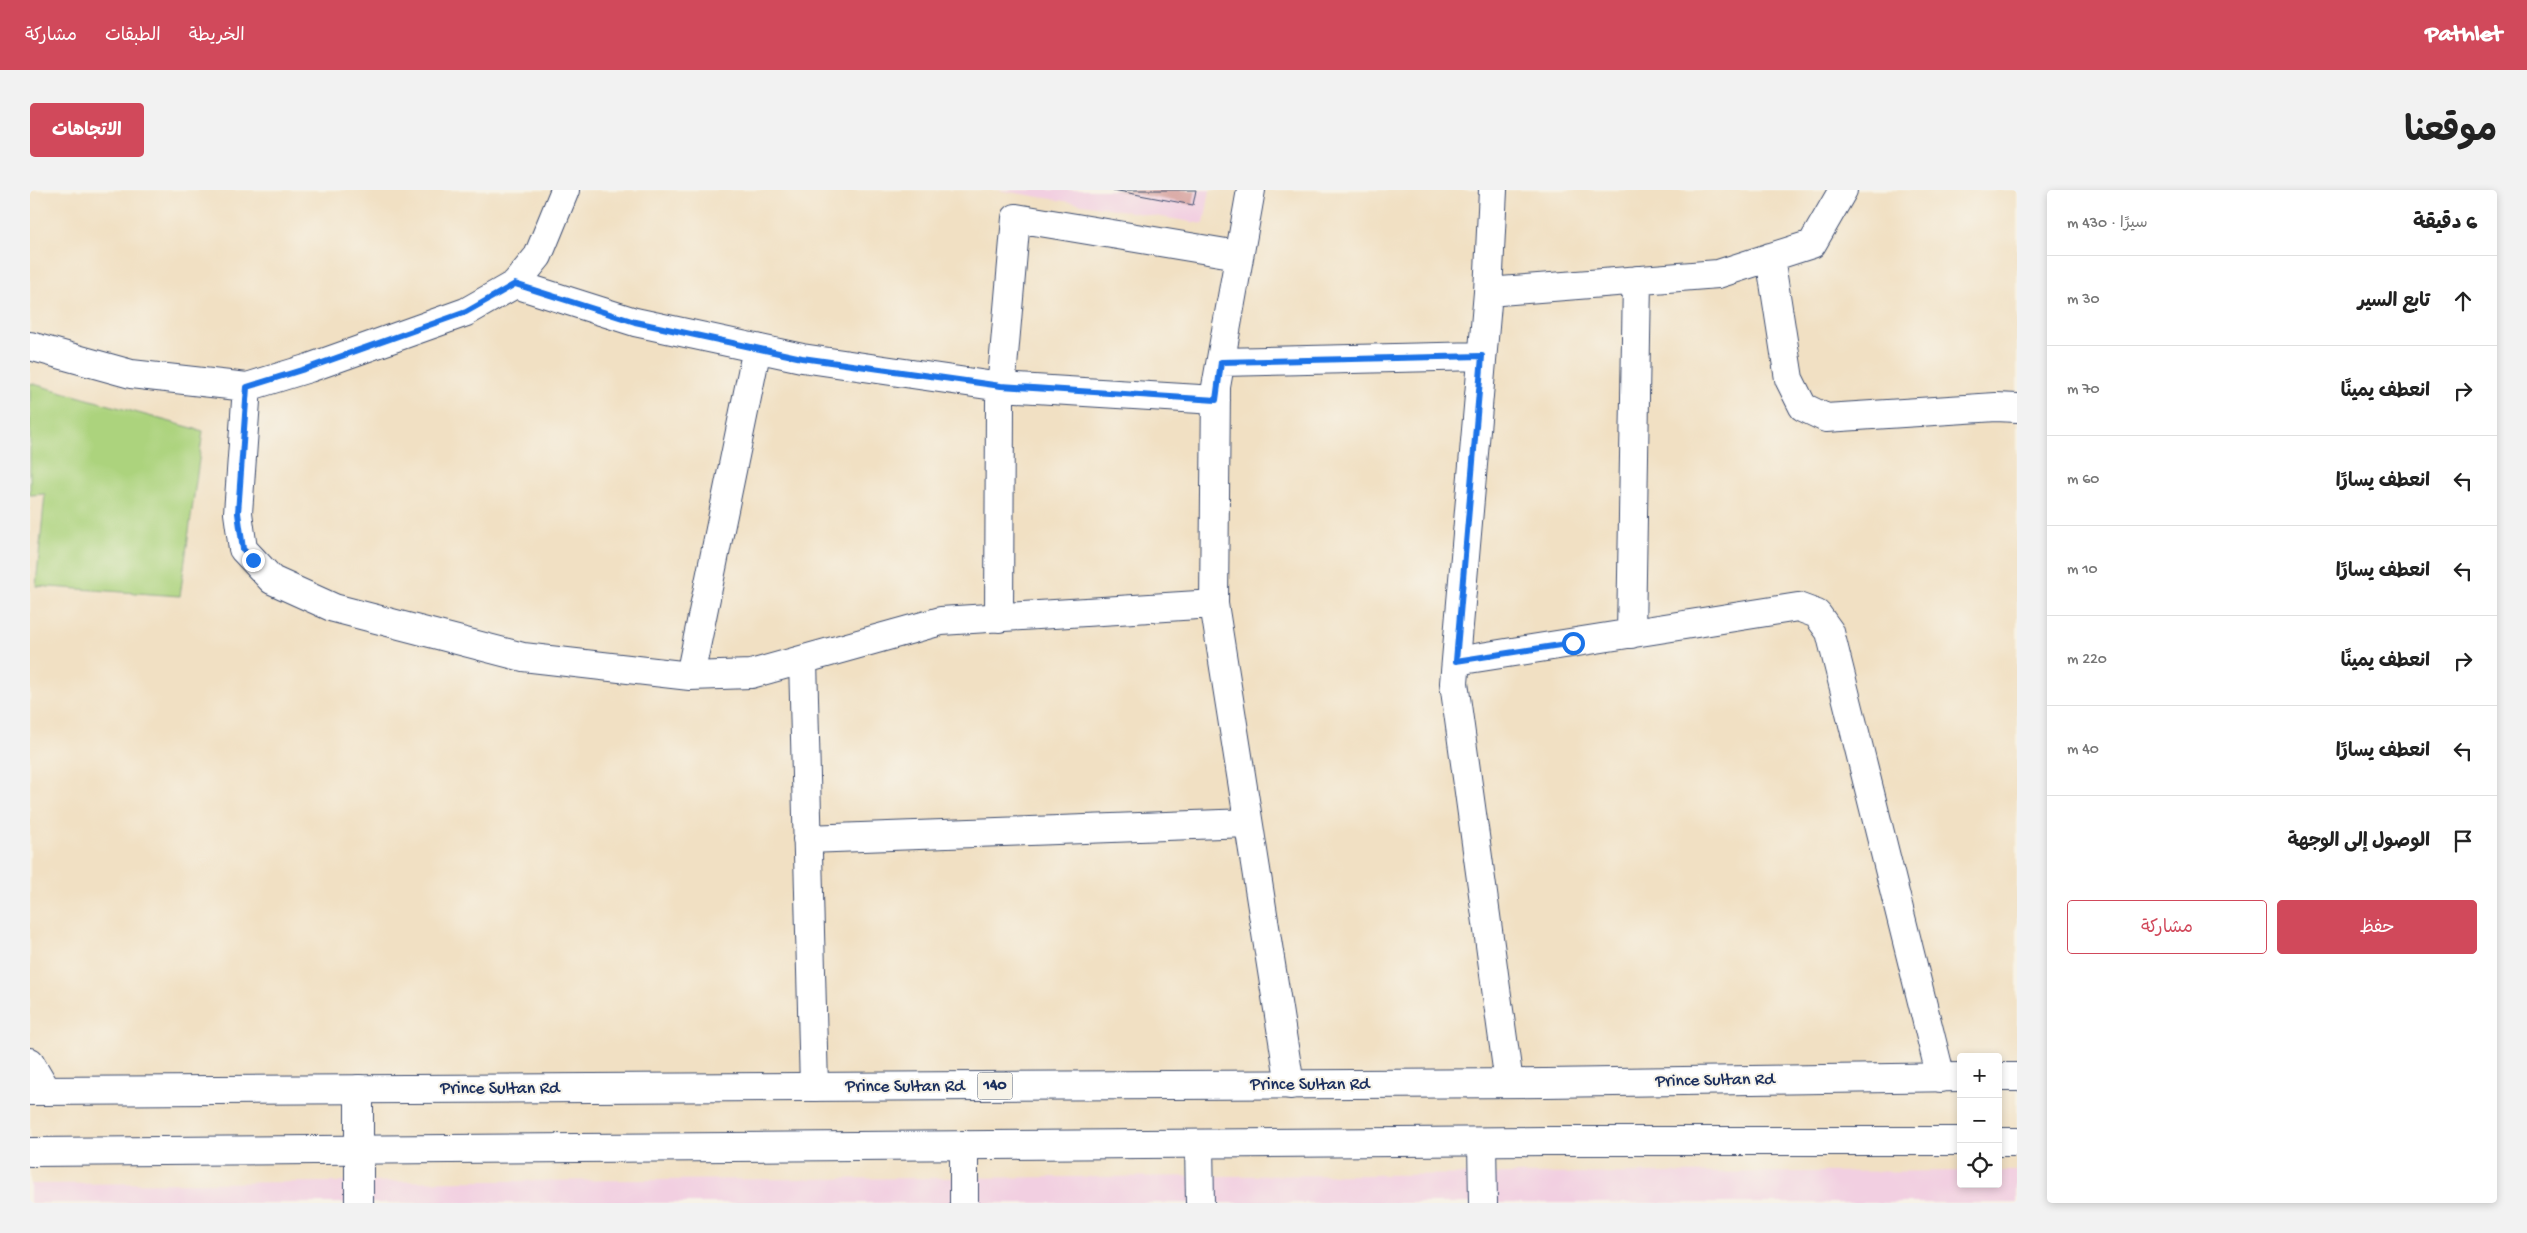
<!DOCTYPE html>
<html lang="ar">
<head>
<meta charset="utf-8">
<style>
  body { margin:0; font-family:"Gochi Hand","Playpen Sans Arabic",sans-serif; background:#f2f2f2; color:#222; direction:rtl }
  .controls { position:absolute; right:15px; bottom:15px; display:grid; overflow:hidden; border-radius:5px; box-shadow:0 2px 8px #0003 }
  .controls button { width:45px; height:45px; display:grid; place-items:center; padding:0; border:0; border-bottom:1px solid #e0e0e0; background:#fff; color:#222; font:25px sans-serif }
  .stop { position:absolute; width:15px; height:15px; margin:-11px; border:4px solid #1a73e8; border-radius:50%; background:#fff }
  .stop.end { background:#1a73e8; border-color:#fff; box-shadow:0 1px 5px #0008 }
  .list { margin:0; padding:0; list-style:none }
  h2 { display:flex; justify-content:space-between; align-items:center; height:65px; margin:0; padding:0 20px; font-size:21px }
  h2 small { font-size:16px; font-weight:400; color:#767676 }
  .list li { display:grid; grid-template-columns:32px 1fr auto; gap:15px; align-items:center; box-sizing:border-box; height:90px; padding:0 20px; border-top:1px solid #e0e0e0 }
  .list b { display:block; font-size:19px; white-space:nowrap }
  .list em { font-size:16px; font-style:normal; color:#767676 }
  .actions { display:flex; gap:10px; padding:15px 20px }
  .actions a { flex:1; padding:11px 0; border:1px solid #d1495b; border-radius:5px; text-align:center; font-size:18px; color:#d1495b }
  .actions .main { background:#d1495b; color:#fff }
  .icon { flex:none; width:28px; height:28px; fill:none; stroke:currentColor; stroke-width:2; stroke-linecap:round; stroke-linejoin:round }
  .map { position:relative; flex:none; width:1987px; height:1013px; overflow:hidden; direction:ltr; border-radius:5px }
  header { display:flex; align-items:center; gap:30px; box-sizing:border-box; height:70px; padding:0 25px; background:#d1495b; color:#fff }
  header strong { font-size:24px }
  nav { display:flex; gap:28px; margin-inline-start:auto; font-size:18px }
  .intro { display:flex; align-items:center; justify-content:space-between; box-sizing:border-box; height:120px; padding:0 30px }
  h1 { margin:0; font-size:35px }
  .button { padding:12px 22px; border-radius:5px; background:#d1495b; color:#fff; font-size:18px; font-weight:700 }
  main { display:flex; gap:30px; padding:0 30px }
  aside { flex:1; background:#fff; border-radius:5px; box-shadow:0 2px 8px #0003 }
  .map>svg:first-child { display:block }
  .built { fill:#f2cfe1 }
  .green { fill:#acd37d; stroke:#64816e }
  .building { fill:#d39997 }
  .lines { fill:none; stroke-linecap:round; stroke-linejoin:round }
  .minor-casing { stroke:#3b4a6d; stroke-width:30 }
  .highway-casing { stroke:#3b4a6d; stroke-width:30 }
  .minor { stroke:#fff; stroke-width:28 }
  .highway { stroke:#fff; stroke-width:28 }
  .route { stroke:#1a73e8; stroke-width:6 }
  .labels { text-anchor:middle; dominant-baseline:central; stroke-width:4; stroke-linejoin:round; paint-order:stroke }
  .shield { fill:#f7f3e8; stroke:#5d6a87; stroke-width:1 }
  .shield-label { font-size:16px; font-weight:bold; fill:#1b2f5e }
  .street-label { font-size:18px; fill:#1b2f5e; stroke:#f7f3e8 }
</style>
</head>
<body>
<header>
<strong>Pathlet</strong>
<nav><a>الخريطة</a><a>الطبقات</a><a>مشاركة</a></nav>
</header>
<div class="intro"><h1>موقعنا</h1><a class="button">الاتجاهات</a></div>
<main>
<aside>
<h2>6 دقيقة<small>سيرًا · 430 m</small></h2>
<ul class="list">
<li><svg class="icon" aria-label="ahead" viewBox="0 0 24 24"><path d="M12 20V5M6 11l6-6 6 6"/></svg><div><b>تابع السير</b></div><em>30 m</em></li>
<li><svg class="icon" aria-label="right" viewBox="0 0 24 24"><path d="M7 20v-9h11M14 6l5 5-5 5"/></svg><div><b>انعطف يمينًا</b></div><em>70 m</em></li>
<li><svg class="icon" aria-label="left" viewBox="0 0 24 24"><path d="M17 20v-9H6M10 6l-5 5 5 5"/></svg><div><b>انعطف يسارًا</b></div><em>60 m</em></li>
<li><svg class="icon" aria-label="left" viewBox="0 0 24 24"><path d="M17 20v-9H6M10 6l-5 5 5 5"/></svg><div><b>انعطف يسارًا</b></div><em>10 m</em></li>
<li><svg class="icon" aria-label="right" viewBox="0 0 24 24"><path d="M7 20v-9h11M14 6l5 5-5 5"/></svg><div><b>انعطف يمينًا</b></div><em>220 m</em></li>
<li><svg class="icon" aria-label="left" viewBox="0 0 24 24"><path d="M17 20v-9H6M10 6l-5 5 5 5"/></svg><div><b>انعطف يسارًا</b></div><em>40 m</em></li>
<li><svg class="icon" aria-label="arrive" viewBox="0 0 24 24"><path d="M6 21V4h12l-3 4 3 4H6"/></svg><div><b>الوصول إلى الوجهة</b></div></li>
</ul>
<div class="actions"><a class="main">حفظ</a><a>مشاركة</a></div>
</aside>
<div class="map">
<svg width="1987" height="1013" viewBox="0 0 1987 1013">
  <rect width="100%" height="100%" fill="#f7f3e8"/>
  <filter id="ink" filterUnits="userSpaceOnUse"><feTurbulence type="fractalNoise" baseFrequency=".02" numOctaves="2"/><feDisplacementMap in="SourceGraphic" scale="10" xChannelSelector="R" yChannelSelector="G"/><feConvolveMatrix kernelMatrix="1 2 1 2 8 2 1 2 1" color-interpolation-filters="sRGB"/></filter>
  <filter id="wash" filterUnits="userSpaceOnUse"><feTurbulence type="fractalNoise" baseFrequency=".0096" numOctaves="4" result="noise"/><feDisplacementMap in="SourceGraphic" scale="20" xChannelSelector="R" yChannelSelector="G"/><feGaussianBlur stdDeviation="1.12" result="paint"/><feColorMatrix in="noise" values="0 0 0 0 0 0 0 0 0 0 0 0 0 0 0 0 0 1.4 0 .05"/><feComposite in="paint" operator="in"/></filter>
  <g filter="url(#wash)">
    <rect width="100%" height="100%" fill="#f1e0c3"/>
    <path class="built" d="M967 0H1180L1174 34Z
      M1931 981V994H1968V981H1987V1013H0V994Z"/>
    <path class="green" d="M0 193 173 241 150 406 6 396 15 304 0 305Z"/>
    <g id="blocks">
      <path class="building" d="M1083 0H1166L1163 15Z"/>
    </g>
  </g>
  <g filter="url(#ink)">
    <use href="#blocks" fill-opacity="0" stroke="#3b4a6d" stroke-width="1"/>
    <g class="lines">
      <g class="minor-casing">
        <path id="minor" d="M1221 0 1186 197 1184 414 1260 895
          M1463 0 1458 102 1424 493 1479 893
          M1740 67 1759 189 1773 217 1796 228 1966 217 1987 218
          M485 94 605 132 772 168 971 197 1186 210
          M1458 102 1688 84 1782 54 1813 0
          M0 156 101 184 217 197 279 178 436 122 485 94 508 66 535 0
          M1191 172 1452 166
          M217 197 208 323 213 359 242 390 304 418 493 467 660 486 721 484 911 431 1184 414
          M969 428 970 211 986 28 1208 65
          M1601 444 1607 90
          M773 470 784 897
          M1426 471 1768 417 1787 424 1800 442 1911 888
          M660 486 727 158
          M777 649 1218 633
          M0 872 17 901
          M329 899V1013
          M1452 952 1453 1013
          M1169 954 1170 1013
          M934 1013V955"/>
      </g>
      <g class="highway-casing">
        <path id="highway" d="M1968 887H1987
          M0 901 1515 893 1931 887
          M1968 952H1987
          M0 962 1516 951H1931"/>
      </g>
      <use href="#minor" class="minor"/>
      <use href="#highway" class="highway"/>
    </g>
  </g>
  <g class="lines" filter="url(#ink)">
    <path class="route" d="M223 370 213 359 208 323 217 197 278 178 436 122 485 94 605 132 772 168 971 196 1186 210 1191 172 1452 166 1426 471 1543 453"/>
  </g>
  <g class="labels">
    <rect class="shield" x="947.5" y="882.5" width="35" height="27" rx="4"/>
    <g class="shield-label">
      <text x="965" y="896">140</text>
    </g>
    <g class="street-label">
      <text transform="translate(1685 891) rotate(-1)">Prince Sultan Rd</text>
      <text x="1280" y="895">Prince Sultan Rd</text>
      <text x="875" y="897">Prince Sultan Rd</text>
      <text x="470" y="899">Prince Sultan Rd</text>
    </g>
  </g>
</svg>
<div class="controls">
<button>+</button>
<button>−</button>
<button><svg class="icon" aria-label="locate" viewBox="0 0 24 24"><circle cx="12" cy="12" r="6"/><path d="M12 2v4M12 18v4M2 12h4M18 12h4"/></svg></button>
</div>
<div class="stop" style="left:1543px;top:453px"></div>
<div class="stop end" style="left:223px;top:370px"></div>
</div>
</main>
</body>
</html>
